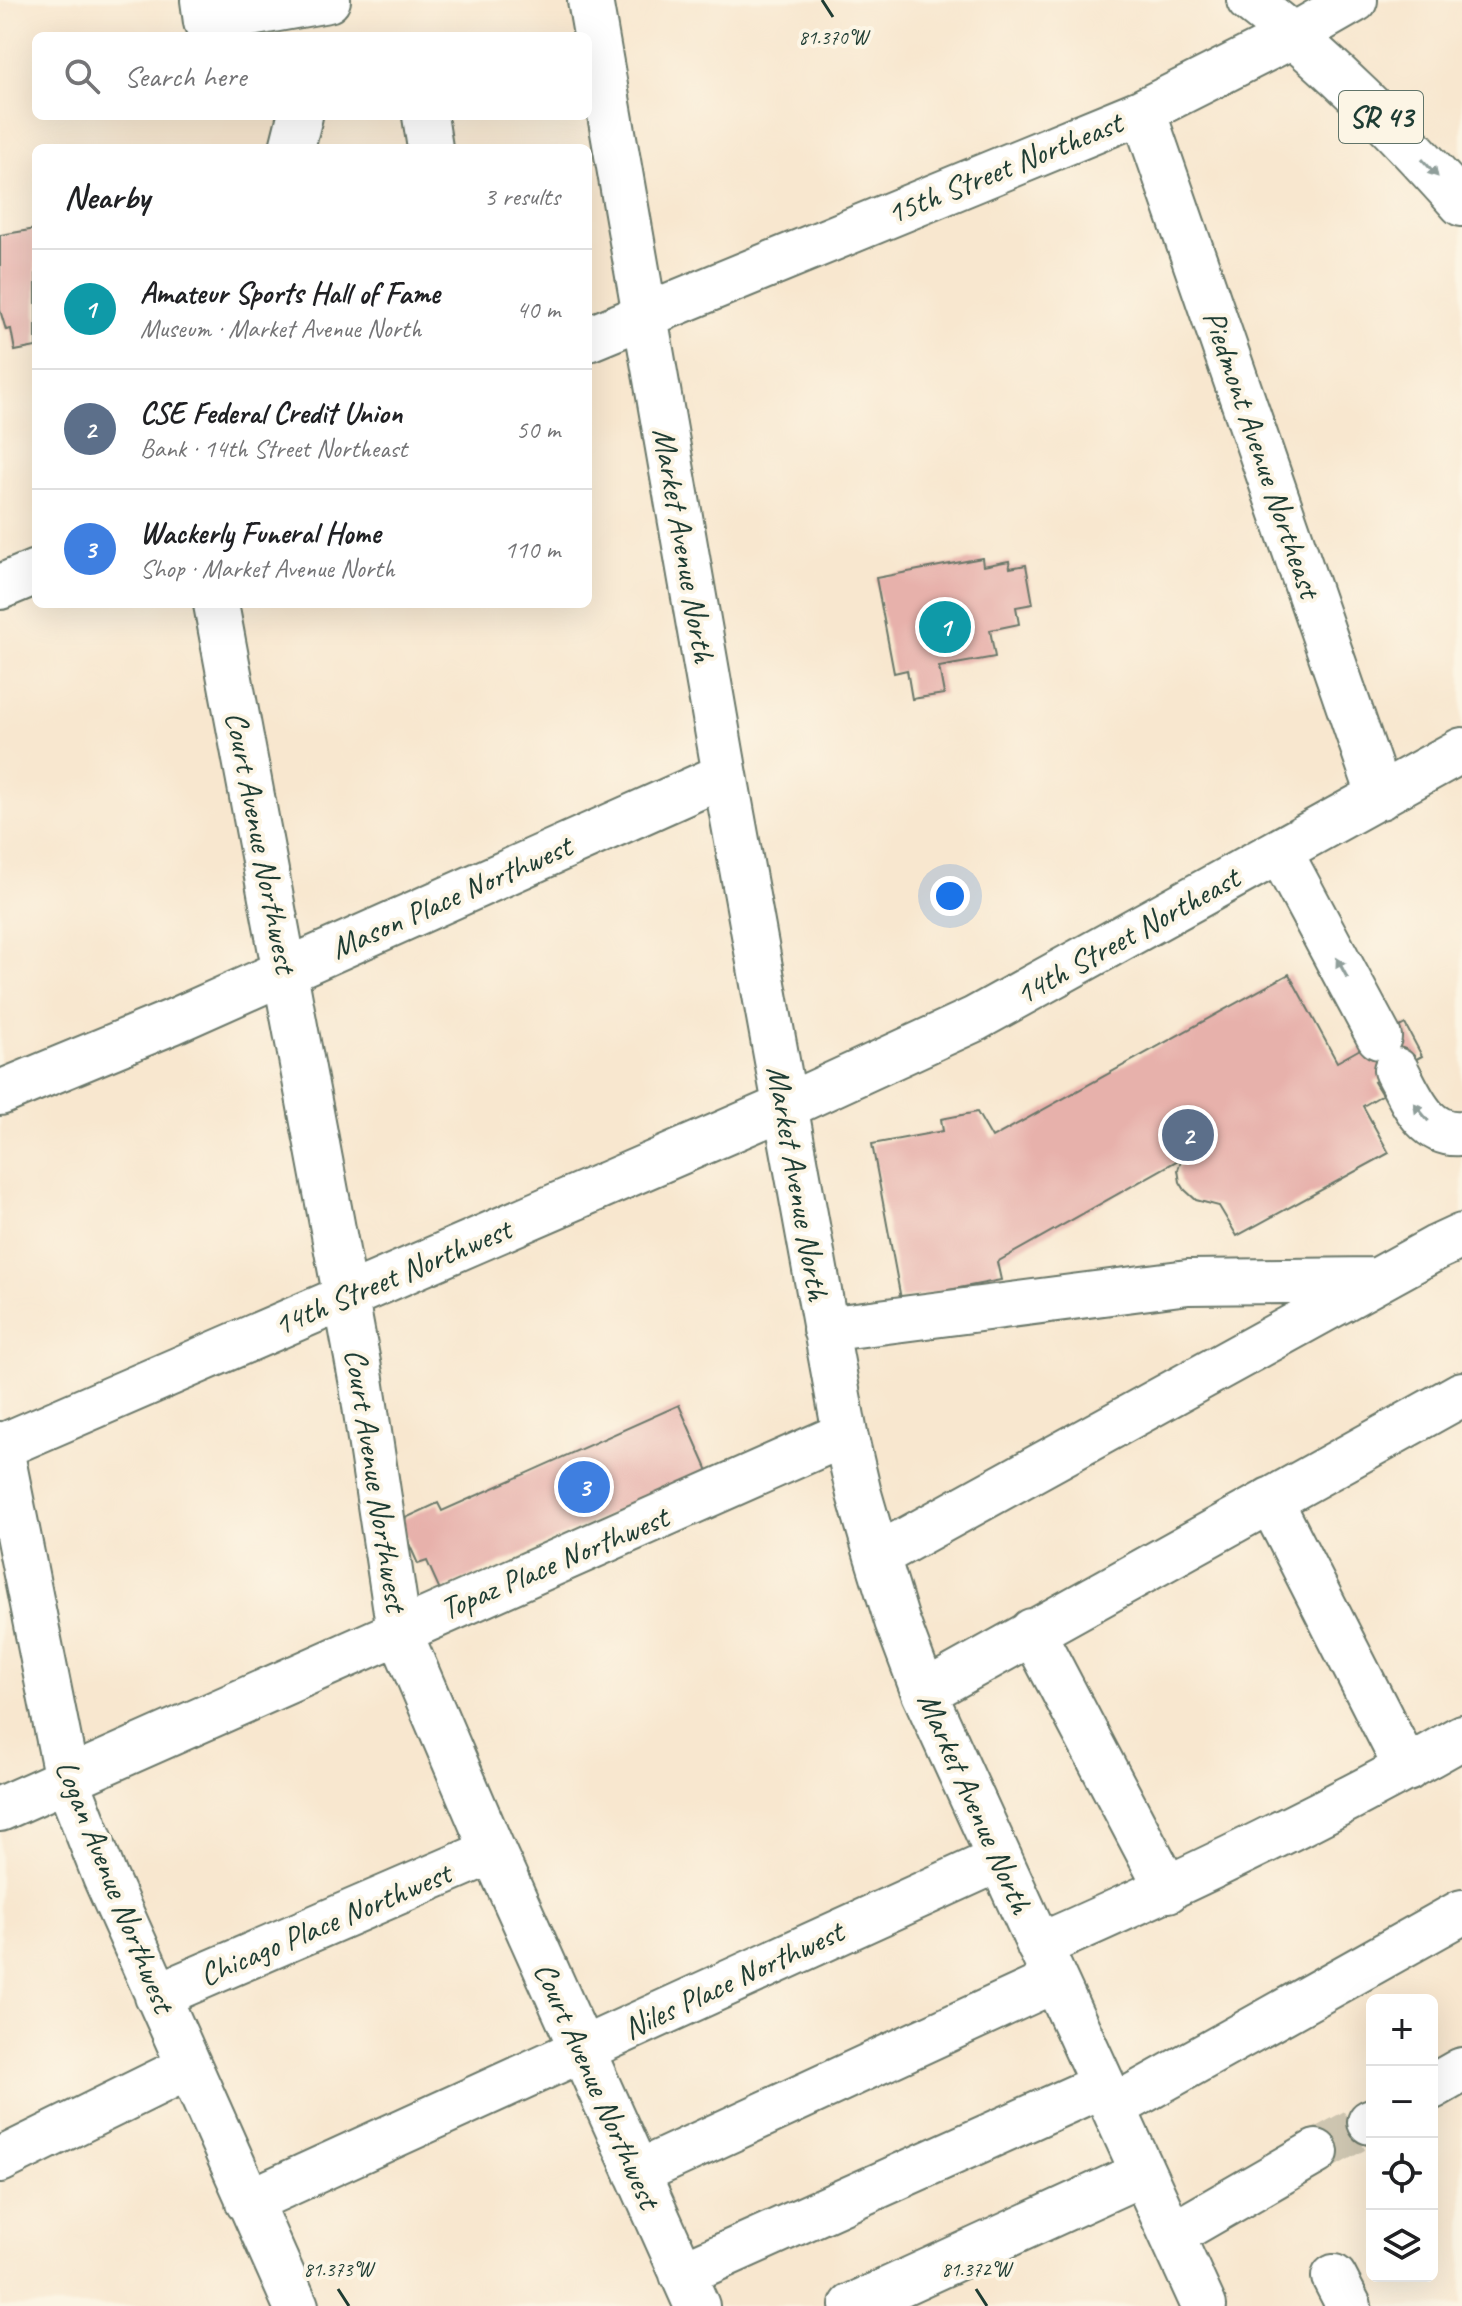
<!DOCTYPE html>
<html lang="en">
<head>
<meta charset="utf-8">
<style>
  body { margin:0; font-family:Caveat,sans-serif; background:#f6f6f6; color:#202124 }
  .controls { position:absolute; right:24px; bottom:24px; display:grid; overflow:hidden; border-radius:12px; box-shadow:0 8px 32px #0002 }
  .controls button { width:72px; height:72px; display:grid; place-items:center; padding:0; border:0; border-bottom:2px solid #e0e0e0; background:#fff; color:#202124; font:40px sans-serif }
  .you { position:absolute; left:950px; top:896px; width:28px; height:28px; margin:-20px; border:6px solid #fff; border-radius:50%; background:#1a73e8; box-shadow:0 0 0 12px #1a73e833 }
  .badge { display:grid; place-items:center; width:52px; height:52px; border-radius:50%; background:#d1495b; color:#fff; font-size:26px; font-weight:700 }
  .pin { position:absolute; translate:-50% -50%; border:4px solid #fff; box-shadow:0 2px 8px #0006 }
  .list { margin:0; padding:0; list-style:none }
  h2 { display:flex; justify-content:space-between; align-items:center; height:104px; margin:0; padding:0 32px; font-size:34px }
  h2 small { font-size:26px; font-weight:400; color:#757577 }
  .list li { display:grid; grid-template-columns:52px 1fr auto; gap:24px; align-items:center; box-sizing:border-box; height:120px; padding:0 32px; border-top:2px solid #e0e0e0 }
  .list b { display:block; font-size:30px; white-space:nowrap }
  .list p { margin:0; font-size:26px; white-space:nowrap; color:#757577 }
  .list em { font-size:26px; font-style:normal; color:#757577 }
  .icon { flex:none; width:44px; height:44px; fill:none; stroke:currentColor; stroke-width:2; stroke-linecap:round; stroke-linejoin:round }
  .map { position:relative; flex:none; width:1462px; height:2306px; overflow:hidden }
  .search { position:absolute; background:#fff; box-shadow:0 8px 32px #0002; left:32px; top:32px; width:560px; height:88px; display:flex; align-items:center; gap:20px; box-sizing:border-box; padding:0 28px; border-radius:12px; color:#757577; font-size:30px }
  .panel { position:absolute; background:#fff; box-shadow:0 8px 32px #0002; left:32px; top:144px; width:560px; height:464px; border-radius:12px }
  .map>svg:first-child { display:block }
  .building { fill:#e7b1ab }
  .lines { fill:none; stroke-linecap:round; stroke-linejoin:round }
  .minor-tunnel { stroke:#cdc5b0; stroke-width:44; stroke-dasharray:44 22; stroke-linecap:butt }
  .minor-casing { stroke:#6b786a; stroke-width:48 }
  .major-casing { stroke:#6b786a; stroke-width:48 }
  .minor { stroke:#fff; stroke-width:44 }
  .major { stroke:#fff; stroke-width:44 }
  .oneway { fill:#8f9e9a }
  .ticks { fill:none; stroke:#1f3d34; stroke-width:3 }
  .labels { text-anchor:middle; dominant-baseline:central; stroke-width:8; stroke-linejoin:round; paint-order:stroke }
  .shield { fill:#fcf5e5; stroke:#617469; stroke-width:2 }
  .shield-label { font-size:30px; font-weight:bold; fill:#1f3d34 }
  .street-label { font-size:32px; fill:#1f3d34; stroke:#fcf5e5 }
  .ticks-label { font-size:20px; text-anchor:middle; fill:#1f3d34; stroke:#fcf5e5; stroke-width:8; stroke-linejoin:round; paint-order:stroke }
</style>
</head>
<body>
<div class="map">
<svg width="1462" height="2306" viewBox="0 0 1462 2306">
  <rect width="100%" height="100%" fill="#fcf5e5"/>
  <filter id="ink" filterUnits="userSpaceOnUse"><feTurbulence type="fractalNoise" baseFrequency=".0125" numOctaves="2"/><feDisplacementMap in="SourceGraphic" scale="16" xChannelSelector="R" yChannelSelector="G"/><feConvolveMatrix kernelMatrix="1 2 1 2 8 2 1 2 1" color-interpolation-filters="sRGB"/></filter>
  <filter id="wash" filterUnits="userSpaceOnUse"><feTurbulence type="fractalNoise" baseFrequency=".006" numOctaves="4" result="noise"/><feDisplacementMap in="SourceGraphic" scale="32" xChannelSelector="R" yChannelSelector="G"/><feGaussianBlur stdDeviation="1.8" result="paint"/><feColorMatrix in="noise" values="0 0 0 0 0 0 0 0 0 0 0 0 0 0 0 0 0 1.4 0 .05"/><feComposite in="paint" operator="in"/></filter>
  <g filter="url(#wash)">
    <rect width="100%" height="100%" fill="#f8e7cf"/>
    <g id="blocks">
      <path class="building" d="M36 229V347L15 351 11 329 6 330 0 310V235Z
        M982 558 983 566 1009 561 1010 568 1026 565 1033 604 1016 607 1019 624 990 630 995 657 939 667 944 694 912 699 907 670 894 673 876 578Z
        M1289 974 1337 1062 1405 1024 1422 1056 1374 1082 1382 1095 1363 1106 1389 1153 1237 1236 1219 1206 1196 1200 1185 1190 1180 1182 1178 1170 1182 1158 997 1262 1001 1280 901 1299 872 1144 943 1131 941 1119 977 1112 992 1138Z
        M679 1405 708 1471 440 1590 427 1561 418 1564 399 1521 438 1503 442 1511Z"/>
    </g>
  </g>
  <g filter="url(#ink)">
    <use href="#blocks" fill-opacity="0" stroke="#6b786a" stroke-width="2"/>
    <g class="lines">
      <path class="minor-tunnel" d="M1316 2152 1370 2122"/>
      <g class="minor-casing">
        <path id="minor" d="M203 0 206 22 328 0
          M590 0 725 775 845 1434 859 1494 877 1556 897 1621 924 1693 1204 2306
          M1143 111 1380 797
          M425 116 430 148
          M292 148 300 116
          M588 339 1143 111 1294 35 1355 0
          M0 587 36 572
          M216 604 361 1379 399 1631 493 1851 697 2306
          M1280 852 1379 1037
          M1396 1070C1411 1098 1425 1137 1462 1133
          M0 1093 172 1022 725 775
          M825 1329 1188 1282 1376 1280
          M0 1444 67 1780 105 1877 296 2306
          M0 1447 784 1107 975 1019 1462 750
          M1270 1500 1407 1769
          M877 1556 1436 1248 1462 1236
          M1032 1631 1168 1890
          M924 1693 1462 1394
          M0 1809 845 1434
          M1039 1946C1183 1883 1325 1815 1462 1737
          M157 1996 493 1851
          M1432 2087 1462 2070
          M1114 2107 1462 1912
          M1370 2122 1372 2121
          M0 2160 189 2067
          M637 2173 1055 1980
          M248 2202 1000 1859
          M1172 2235 1316 2152
          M682 2274 1103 2085
          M1334 2277 1349 2306
          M852 2306 1143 2173"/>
      </g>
      <g class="major-casing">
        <path id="major" d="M1249 0C1328 61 1396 130 1462 204"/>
      </g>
      <use href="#minor" class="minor"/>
      <use href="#major" class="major"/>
    </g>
    <defs><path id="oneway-solid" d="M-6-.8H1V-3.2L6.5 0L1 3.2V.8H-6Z" transform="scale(2)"/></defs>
    <g class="oneway">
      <use href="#oneway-solid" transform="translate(1430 168) rotate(48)"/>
      <use href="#oneway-solid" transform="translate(1342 968) rotate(-118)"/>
      <use href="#oneway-solid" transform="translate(1421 1112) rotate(-129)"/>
    </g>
  </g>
  <path class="ticks" d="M822 0 833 17M338 2289 349 2306M976 2289 987 2306"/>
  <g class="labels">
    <rect class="shield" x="1339" y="91" width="84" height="52" rx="6"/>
    <g class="shield-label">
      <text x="1381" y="117">SR 43</text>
    </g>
    <g class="street-label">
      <text transform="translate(1004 168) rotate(-22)">15th Street Northeast</text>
      <text transform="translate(1262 454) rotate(71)">Piedmont Avenue Northeast</text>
      <text transform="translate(684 545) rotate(80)">Market Avenue North</text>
      <text transform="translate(261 842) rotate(79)">Court Avenue Northwest</text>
      <text transform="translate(451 897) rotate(-24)">Mason Place Northwest</text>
      <text transform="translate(1127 936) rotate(-29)">14th Street Northeast</text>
      <text transform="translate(798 1183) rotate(80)">Market Avenue North</text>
      <text transform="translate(392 1277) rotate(-23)">14th Street Northwest</text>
      <text transform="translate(376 1480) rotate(81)">Court Avenue Northwest</text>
      <text transform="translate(554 1563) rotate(-23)">Topaz Place Northwest</text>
      <text transform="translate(975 1803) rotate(66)">Market Avenue North</text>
      <text transform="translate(115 1886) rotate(68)">Logan Avenue Northwest</text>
      <text transform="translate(325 1924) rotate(-23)">Chicago Place Northwest</text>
      <text transform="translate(733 1980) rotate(-25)">Niles Place Northwest</text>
      <text transform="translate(597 2085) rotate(66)">Court Avenue Northwest</text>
    </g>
  </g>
  <g class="ticks-label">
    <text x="833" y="44">81.370°W</text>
    <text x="338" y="2276">81.373°W</text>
    <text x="976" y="2276">81.372°W</text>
  </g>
</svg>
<div class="controls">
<button>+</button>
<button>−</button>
<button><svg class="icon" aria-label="locate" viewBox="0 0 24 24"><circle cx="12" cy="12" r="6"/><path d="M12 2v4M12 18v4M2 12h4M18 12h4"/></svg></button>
<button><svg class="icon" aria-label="layers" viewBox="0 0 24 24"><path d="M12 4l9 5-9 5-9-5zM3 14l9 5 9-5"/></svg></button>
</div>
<div class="you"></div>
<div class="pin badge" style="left:945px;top:627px;background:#0f9aa8">1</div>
<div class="pin badge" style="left:1188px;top:1135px;background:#5c6f8a">2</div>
<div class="pin badge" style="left:584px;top:1487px;background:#3f7fe0">3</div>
<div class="search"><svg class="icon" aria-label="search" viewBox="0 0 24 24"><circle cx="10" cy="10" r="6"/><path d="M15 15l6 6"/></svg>Search here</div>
<section class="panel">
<h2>Nearby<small>3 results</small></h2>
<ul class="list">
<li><span class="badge" style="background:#0f9aa8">1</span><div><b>Amateur Sports Hall of Fame</b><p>Museum · Market Avenue North</p></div><em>40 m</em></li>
<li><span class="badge" style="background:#5c6f8a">2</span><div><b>CSE Federal Credit Union</b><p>Bank · 14th Street Northeast</p></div><em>50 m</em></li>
<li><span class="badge" style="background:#3f7fe0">3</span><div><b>Wackerly Funeral Home</b><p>Shop · Market Avenue North</p></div><em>110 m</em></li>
</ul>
</section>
</div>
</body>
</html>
